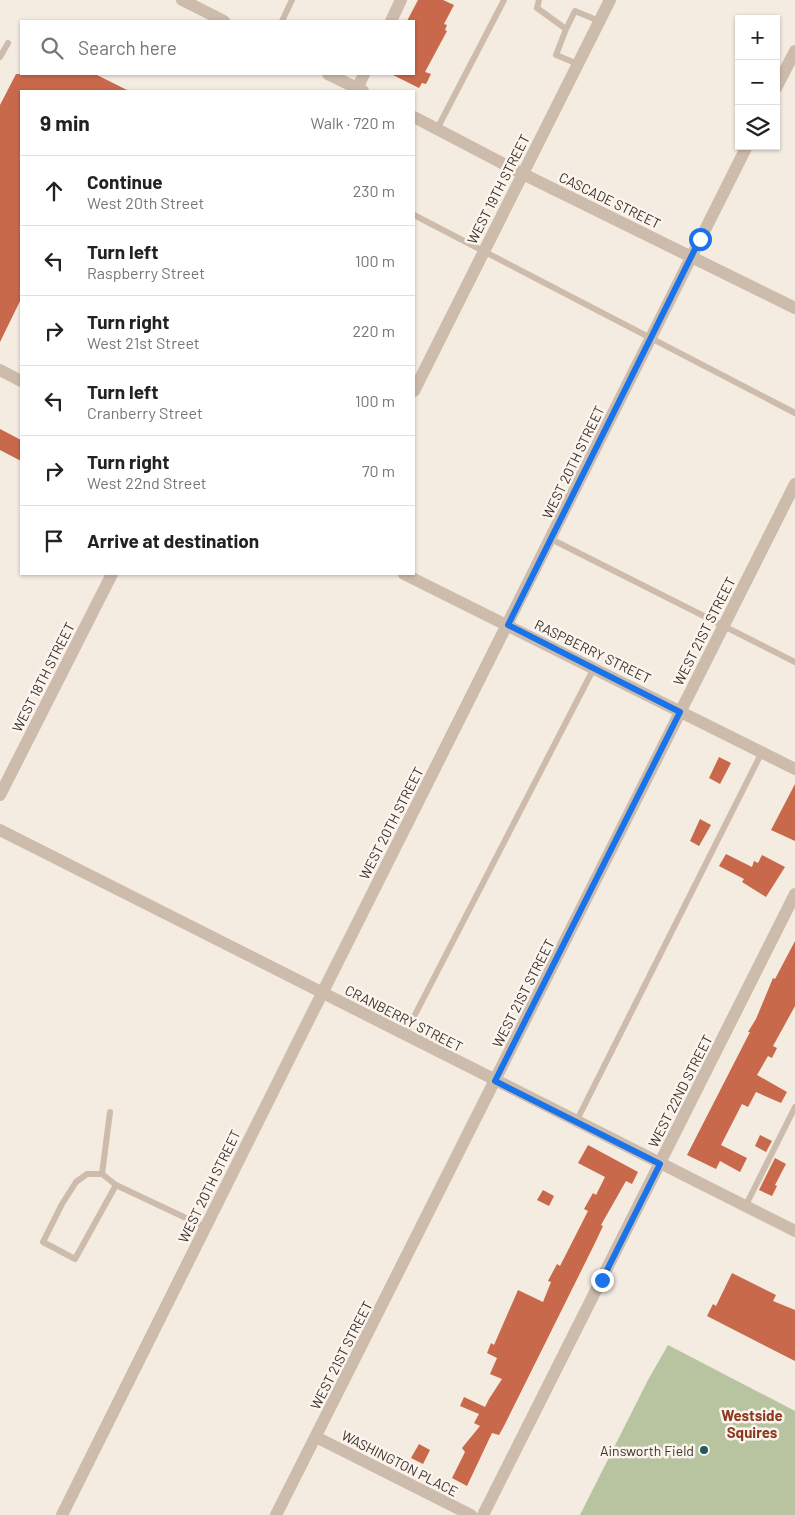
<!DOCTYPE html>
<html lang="en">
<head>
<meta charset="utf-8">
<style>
  body { margin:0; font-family:Barlow,sans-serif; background:#f6f6f6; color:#222 }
  .controls { position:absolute; right:15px; top:15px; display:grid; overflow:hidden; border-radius:0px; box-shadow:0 1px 4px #0004 }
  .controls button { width:45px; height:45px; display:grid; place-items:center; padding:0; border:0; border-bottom:1px solid #e0e0e0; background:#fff; color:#222; font:25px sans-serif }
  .stop { position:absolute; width:15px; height:15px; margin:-11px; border:4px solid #1a73e8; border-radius:50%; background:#fff }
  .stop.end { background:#1a73e8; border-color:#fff; box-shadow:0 1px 5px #0008 }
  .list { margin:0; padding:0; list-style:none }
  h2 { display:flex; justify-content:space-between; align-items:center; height:65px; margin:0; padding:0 20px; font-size:21px }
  h2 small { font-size:16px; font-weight:400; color:#767676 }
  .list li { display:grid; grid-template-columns:32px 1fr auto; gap:15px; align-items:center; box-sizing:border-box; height:70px; padding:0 20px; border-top:1px solid #e0e0e0 }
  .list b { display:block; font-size:19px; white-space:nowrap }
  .list p { margin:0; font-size:16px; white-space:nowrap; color:#767676 }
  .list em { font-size:16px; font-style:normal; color:#767676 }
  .icon { flex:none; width:28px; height:28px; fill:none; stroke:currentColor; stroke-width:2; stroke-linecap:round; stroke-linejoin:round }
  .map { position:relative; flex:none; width:795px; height:1515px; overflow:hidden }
  .search { position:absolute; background:#fff; box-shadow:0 1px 4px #0004; left:20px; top:20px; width:395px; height:55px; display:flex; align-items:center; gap:12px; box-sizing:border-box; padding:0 18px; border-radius:0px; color:#767676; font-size:19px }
  .panel { position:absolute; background:#fff; box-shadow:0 1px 4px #0004; left:20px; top:90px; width:395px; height:485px; border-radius:0px }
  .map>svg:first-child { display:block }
  .green { fill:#b8c4a0 }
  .building { fill:#c8694b }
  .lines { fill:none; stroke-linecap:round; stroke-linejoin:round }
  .service { stroke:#cdbbac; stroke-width:6 }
  .minor { stroke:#cdbbac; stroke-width:12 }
  .tertiary { stroke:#cdbbac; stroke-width:12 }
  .route { stroke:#1a73e8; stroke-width:6 }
  .poi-dot { fill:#1f5a5e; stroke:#fbf5ee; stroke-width:2 }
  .labels { text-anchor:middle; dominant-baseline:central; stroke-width:5; stroke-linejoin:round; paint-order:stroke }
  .street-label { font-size:14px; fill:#3b302b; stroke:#fbf5ee }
  .poi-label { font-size:14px; fill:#3b302b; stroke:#fbf5ee; text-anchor:end }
  .neighbourhood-label { font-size:15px; font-weight:bold; fill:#8c3b22; stroke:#fbf5ee }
</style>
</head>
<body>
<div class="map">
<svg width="795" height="1515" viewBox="0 0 795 1515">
  <rect width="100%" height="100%" fill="#f4ebe1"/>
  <path class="green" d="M668 1345 795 1411V1515H580L648 1380Z"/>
  <path class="building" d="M418 0H443L454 5 444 24 447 25 445 30 447 31 425 72 431 74 426 84 422 83 419 88 391 74H414V21H407Z
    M16 74H95L129 91H21V299L0 342V105Z
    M0 429 21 440V461L0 450Z
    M719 757 731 763 720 784 709 778Z
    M795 784V841L771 830Z
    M700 819 711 825 699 846 690 841Z
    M726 854 752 867 754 861 758 863 762 855 785 867 766 897 742 882 744 879 719 866Z
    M795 941V1006L773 1046 777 1048 772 1058 768 1056 757 1075 787 1092 781 1103 756 1092 748 1107 742 1104 721 1145 747 1158 740 1172 720 1161 716 1169 687 1155 750 1032H748L756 1019 773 978 775 979Z
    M760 1135 772 1141 766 1152 755 1146Z
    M588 1145 638 1172 632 1184 626 1181 601 1225 603 1226 594 1245 504 1426 499 1435 492 1433 467 1486 452 1478 465 1452 462 1448 480 1426 474 1423 479 1414 460 1406 464 1397 485 1407 489 1399 502 1379 490 1374 497 1358 487 1353 491 1343 494 1345 518 1290 543 1302 551 1282 548 1281 557 1264 560 1266 588 1211 584 1209 593 1193 596 1195 605 1177 578 1163Z
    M775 1158 786 1164 775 1185 777 1186 772 1196 759 1190Z
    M543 1190 554 1196 549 1206 537 1200Z
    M732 1273 776 1295 773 1301 795 1310V1361L707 1316 713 1304 716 1306Z
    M419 1444 430 1450 423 1464 411 1458Z"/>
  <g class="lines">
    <path class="service" d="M539 0 537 8 566 29 556 55 578 64
      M282 21 292 0
      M566 29 575 11 599 21
      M0 57 8 43
      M437 129 504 0
      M414 215 795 413
      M551 539 795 662
      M405 1034 594 668
      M576 1122 762 752
      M102 1174 110 1112
      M116 1185 75 1259 43 1242 62 1204 76 1182 87 1174H102L116 1185 205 1227
      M745 1207 795 1107"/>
    <path class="minor" d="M182 0 224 21
      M328 74 363 91
      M776 88 795 51
      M414 117 523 174 795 308
      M414 391 610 0
      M0 795 112 574
      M0 830 795 1231
      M316 1437 471 1515
      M62 1515C289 1058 518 602 747 146
      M483 1515 795 894"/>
    <path class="tertiary" d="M391 21 401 0
      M356 91 364 74
      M0 370 21 381
      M404 574 795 769
      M276 1515 795 484"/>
  </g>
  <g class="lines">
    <path class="route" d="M602 1280 660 1164 495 1081 680 712 508 625 700 239"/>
  </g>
  <circle class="poi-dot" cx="704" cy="1450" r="5"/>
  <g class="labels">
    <g class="street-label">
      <text transform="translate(498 189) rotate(-63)">WEST 19TH STREET</text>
      <text transform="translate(610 200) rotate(26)">CASCADE STREET</text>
      <text transform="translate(573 462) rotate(-64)">WEST 20TH STREET</text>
      <text transform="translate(704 631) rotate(-63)">WEST 21ST STREET</text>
      <text transform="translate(593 651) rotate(26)">RASPBERRY STREET</text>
      <text transform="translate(43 677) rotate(-63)">WEST 18TH STREET</text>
      <text transform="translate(391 823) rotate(-63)">WEST 20TH STREET</text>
      <text transform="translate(523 993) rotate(-63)">WEST 21ST STREET</text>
      <text transform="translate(404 1018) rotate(27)">CRANBERRY STREET</text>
      <text transform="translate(680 1091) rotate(-63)">WEST 22ND STREET</text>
      <text transform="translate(209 1186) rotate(-64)">WEST 20TH STREET</text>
      <text transform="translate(341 1355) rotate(-63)">WEST 21ST STREET</text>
      <text transform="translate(400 1463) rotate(27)">WASHINGTON PLACE</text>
    </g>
    <g class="poi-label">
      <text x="694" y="1450">Ainsworth Field</text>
    </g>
    <g class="neighbourhood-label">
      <text x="752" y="1415">Westside<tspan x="752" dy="17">Squires</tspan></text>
    </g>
  </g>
</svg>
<div class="controls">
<button>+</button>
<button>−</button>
<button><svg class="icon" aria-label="layers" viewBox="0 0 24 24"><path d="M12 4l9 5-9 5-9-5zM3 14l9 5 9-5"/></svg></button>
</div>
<div class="stop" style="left:700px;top:239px"></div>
<div class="stop end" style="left:602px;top:1280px"></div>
<div class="search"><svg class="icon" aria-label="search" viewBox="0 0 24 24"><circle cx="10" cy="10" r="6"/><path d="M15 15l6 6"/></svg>Search here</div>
<section class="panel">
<h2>9 min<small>Walk · 720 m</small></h2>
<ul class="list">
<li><svg class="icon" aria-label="ahead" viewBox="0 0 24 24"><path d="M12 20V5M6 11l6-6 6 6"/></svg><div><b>Continue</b><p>West 20th Street</p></div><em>230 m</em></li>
<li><svg class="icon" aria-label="left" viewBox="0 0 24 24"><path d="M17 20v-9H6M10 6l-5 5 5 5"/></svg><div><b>Turn left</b><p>Raspberry Street</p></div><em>100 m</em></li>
<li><svg class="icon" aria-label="right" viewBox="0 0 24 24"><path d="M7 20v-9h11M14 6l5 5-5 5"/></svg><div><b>Turn right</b><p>West 21st Street</p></div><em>220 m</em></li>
<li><svg class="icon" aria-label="left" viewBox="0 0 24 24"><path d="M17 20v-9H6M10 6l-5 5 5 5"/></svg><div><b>Turn left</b><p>Cranberry Street</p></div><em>100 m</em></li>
<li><svg class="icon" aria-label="right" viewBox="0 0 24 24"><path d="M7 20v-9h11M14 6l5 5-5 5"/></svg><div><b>Turn right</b><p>West 22nd Street</p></div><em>70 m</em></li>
<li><svg class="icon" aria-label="arrive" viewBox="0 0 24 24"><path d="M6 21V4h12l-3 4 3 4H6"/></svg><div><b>Arrive at destination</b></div></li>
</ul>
</section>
</div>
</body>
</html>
